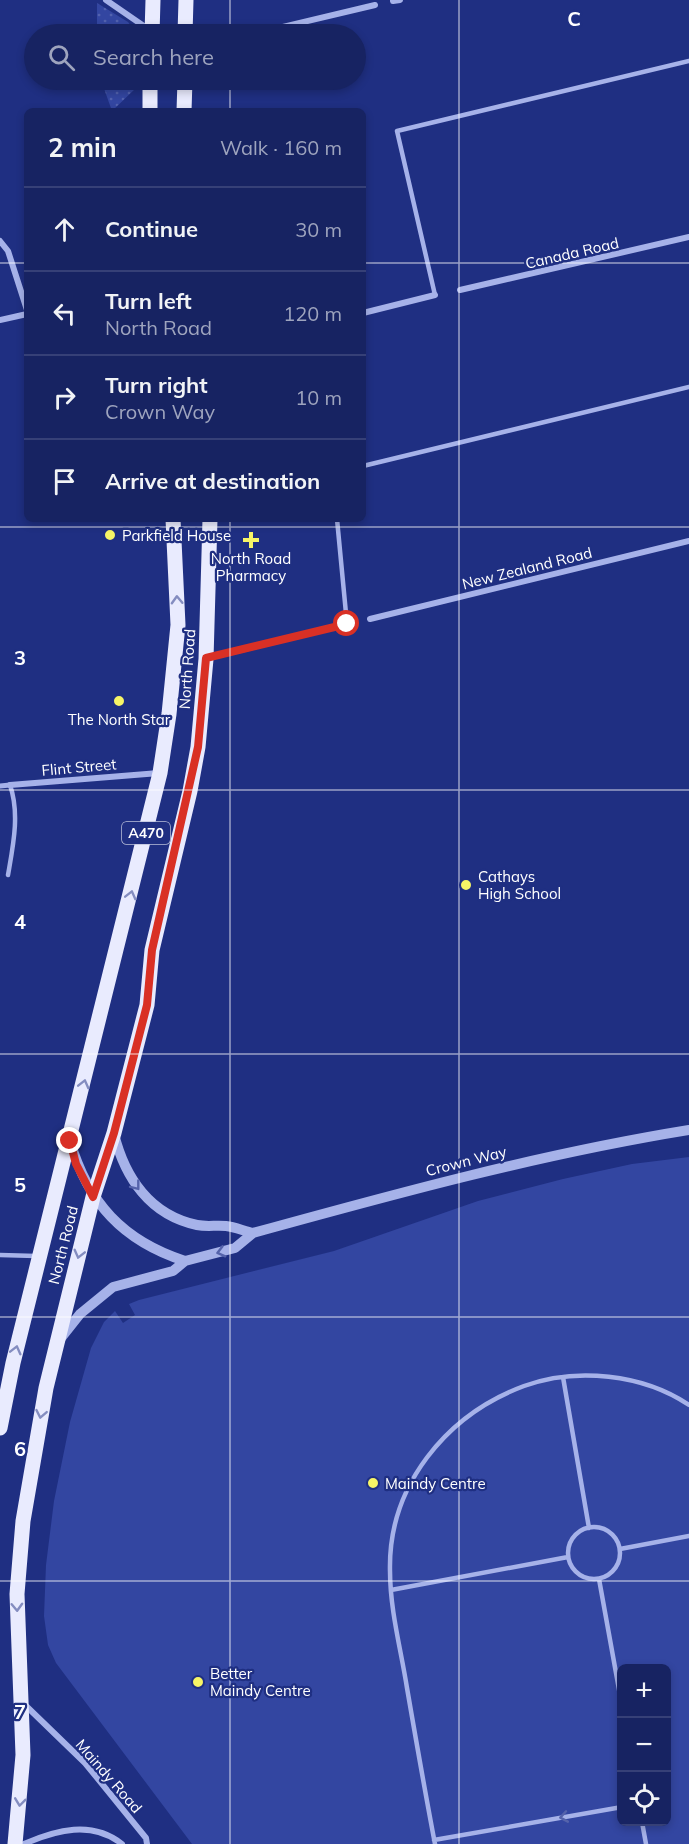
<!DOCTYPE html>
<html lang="en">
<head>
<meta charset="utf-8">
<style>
  body { margin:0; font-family:Mulish,sans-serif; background:#242f6b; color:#f1f3f6 }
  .controls { position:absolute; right:18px; bottom:18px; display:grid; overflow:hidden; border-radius:9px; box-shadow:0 3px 9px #0003 }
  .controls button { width:54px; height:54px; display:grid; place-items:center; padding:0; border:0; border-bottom:2px solid #364077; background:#172362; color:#f1f3f6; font:30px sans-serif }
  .stop { position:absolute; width:18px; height:18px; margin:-14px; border:4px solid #d93025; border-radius:50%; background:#fff }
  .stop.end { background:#d93025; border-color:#fff; box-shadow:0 2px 6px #0008 }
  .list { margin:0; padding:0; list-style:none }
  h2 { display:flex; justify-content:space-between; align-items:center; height:78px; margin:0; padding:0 24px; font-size:26px }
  h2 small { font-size:20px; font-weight:400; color:#9ea4be }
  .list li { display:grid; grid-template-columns:39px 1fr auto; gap:18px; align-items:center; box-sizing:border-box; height:84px; padding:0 24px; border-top:2px solid #364077 }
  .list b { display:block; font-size:22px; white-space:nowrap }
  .list p { margin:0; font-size:20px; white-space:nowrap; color:#9ea4be }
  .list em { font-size:20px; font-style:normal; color:#9ea4be }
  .icon { flex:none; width:33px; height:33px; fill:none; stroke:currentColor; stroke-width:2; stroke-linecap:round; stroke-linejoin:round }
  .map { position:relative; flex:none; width:689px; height:1844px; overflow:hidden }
  .search { position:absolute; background:#172362; box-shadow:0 3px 9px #0003; left:24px; top:24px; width:342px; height:66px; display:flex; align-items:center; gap:15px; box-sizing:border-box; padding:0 21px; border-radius:33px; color:#9ea4be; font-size:22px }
  .panel { position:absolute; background:#172362; box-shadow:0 3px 9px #0003; left:24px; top:108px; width:342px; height:414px; border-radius:9px }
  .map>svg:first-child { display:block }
  .grass { fill:url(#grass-dots) }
  .garden { fill:#3346a1; fill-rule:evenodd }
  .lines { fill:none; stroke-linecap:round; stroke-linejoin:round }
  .service { stroke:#a6b2e9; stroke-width:4.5 }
  .pedestrian { stroke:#a6b2e9; stroke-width:5 }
  .minor { stroke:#a6b2e9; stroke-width:6 }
  .tertiary { stroke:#a6b2e9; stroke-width:10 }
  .primary { stroke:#e9ebfe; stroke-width:15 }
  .oneway { stroke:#848dc0 }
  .oneway2 { stroke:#5563ab }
  .route { stroke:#d93025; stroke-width:8 }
  .grid { fill:none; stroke:#fff; stroke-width:1.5; stroke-opacity:0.55 }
  .poi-dot { fill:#f7f566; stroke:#1f2f82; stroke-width:2 }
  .labels { text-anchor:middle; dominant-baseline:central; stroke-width:4.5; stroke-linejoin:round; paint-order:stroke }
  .shield { fill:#1f2f82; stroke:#bcc1da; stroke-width:1.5 }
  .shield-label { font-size:14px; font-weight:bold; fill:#fff }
  .street-label { font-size:15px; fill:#fff; stroke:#1f2f82 }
  .poi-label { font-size:15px; fill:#fff; stroke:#1f2f82; text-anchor:start }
  .grid-label { font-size:20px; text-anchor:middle; font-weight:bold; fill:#fff; stroke:#1f2f82; stroke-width:4.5; stroke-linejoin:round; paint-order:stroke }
</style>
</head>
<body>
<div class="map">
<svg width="689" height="1844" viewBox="0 0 689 1844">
  <defs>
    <pattern id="grass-dots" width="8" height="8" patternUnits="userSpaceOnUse" patternTransform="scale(1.5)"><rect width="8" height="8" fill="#3346a1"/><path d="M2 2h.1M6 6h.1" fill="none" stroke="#5262af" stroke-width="1.8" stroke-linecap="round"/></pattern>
  </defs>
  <rect width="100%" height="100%" fill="#1f2f82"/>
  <path class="grass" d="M97 3 128 22 137 34H97Z
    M101 80H136V88L112 111Z"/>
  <path class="garden" d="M689 1157V1844H192L56 1663 48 1645 44 1616 46 1565 54 1501 70 1422 91 1348 104 1322 115 1311 123 1323 135 1315 129 1304 139 1300 334 1251 478 1201 563 1179 632 1164ZM622 1668H666V1822H622Z"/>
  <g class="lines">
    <path class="service" d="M435 295 397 131 689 61
      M363 466 689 387
      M337 519 347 624
      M8 875C13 846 20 814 10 785
      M0 1255 36 1256
      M563 1377 589 1528
      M568 1553a26 26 0 1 1 52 0a26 26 0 1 1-52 0Z
      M620 1549 689 1536
      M599 1579 622 1706
      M391 1590 568 1557
      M642 1822 646 1844
      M434 1840 622 1807
      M435 1844C425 1792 416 1740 407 1688 401 1650 390 1610 390 1571 388 1486 446 1415 524 1386 576 1367 643 1374 689 1405"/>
    <path class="pedestrian" d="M0 786 10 785"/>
    <path class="minor" d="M106 0 151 31
      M393 1 400 0
      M253 34 375 5
      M0 241 8 251 27 310
      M460 290 689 237
      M363 313 435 295
      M0 320 27 314
      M370 619 689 541
      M207 658 347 624
      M10 785 159 773
      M23 1703 85 1763 146 1838 147 1844
      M24 1844C56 1830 92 1820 122 1844"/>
    <path class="tertiary" d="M114 1134C125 1178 150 1215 197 1225 207 1227 216 1225 226 1226 235 1227 244 1231 253 1233
      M70 1141C88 1203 123 1241 185 1261
      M61 1338 80 1314 113 1287 173 1271 185 1261 235 1248 253 1233C398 1193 541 1154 689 1130"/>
    <path class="primary" d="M152 34 153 0
      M185 34 186 0
      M150 111V80
      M184 111 185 80
      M0 1428 13 1363 160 773 169 714 178 625 173 519
      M15 1844 23 1755 17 1594 23 1521 46 1388 93 1197 114 1133 147 1005 152 950 190 791 198 747 206 659 210 519"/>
  </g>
  <defs><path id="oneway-chevron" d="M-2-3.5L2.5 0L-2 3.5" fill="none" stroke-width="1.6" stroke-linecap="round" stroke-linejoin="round" transform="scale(1.5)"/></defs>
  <g class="oneway">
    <use href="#oneway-chevron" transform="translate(177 600) rotate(-92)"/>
    <use href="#oneway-chevron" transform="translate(131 895) rotate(-76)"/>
    <use href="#oneway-chevron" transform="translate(84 1084) rotate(-76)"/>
    <use href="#oneway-chevron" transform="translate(79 1254) rotate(104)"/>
    <use href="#oneway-chevron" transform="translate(16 1350) rotate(-76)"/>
    <use href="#oneway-chevron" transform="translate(41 1414) rotate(101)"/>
    <use href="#oneway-chevron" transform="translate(17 1607) rotate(88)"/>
    <use href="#oneway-chevron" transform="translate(20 1802) rotate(97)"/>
  </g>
  <g class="oneway2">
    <use href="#oneway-chevron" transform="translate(136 1186) rotate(52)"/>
    <use href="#oneway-chevron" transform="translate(221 1252) rotate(165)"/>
    <use href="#oneway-chevron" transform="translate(564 1817) rotate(170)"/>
  </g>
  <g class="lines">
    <path class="route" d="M70 1141 76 1164 93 1197 114 1133 147 1005 152 950 198 747 206 658 347 624"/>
  </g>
  <path class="grid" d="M230 0V34M459 0V1844M230 80V111M0 263H27M363 263H689M230 519V1844M0 527H689M0 790H689M0 1054H689M0 1317H689M0 1581H689"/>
  <g class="poi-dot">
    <circle cx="110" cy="535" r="6"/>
    <path d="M248 531h6v6h6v6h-6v6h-6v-6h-6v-6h6z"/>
    <circle cx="119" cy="701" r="6"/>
    <circle cx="466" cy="885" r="6"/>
    <circle cx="373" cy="1483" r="6"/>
    <circle cx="198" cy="1682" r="6"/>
  </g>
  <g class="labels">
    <rect class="shield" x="122" y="822" width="48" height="22" rx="4.5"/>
    <g class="shield-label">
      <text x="146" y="833">A470</text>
    </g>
    <g class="street-label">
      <text transform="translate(572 253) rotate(-13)">Canada Road</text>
      <text transform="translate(527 568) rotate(-14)">New Zealand Road</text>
      <text transform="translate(187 669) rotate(-86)">North Road</text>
      <text transform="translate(79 767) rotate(-5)">Flint Street</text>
      <text transform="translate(466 1161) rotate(-14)">Crown Way</text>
      <text transform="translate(63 1245) rotate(-76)">North Road</text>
      <text transform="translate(109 1776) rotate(49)">Maindy Road</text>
    </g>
    <g class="poi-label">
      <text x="122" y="535">Parkfield House</text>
      <text x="251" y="558" text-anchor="middle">North Road<tspan x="251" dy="17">Pharmacy</tspan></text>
      <text x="119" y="719" text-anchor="middle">The North Star</text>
      <text x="478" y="876">Cathays<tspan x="478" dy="17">High School</tspan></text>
      <text x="385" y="1483">Maindy Centre</text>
      <text x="210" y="1673">Better<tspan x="210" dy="17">Maindy Centre</tspan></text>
    </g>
  </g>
  <g class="grid-label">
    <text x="574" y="26">C</text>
    <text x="20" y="665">3</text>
    <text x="20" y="929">4</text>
    <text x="20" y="1192">5</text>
    <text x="20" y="1456">6</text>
    <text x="20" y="1719">7</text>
  </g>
</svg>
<div class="controls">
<button>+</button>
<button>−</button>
<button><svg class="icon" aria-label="locate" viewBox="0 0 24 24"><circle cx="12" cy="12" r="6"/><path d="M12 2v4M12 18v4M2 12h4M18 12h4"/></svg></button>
</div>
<div class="stop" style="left:347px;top:624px"></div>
<div class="stop end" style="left:70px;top:1141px"></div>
<div class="search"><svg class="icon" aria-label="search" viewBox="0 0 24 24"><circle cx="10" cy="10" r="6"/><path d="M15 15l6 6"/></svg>Search here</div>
<section class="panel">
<h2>2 min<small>Walk · 160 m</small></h2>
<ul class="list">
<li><svg class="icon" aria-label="ahead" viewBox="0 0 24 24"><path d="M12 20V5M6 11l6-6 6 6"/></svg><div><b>Continue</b></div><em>30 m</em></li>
<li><svg class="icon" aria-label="left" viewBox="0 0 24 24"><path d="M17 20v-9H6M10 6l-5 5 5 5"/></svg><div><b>Turn left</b><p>North Road</p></div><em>120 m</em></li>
<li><svg class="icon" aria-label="right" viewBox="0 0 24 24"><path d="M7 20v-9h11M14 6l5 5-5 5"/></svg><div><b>Turn right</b><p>Crown Way</p></div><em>10 m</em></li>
<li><svg class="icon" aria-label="arrive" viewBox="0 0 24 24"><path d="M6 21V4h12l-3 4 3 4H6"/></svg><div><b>Arrive at destination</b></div></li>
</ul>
</section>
</div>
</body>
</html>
